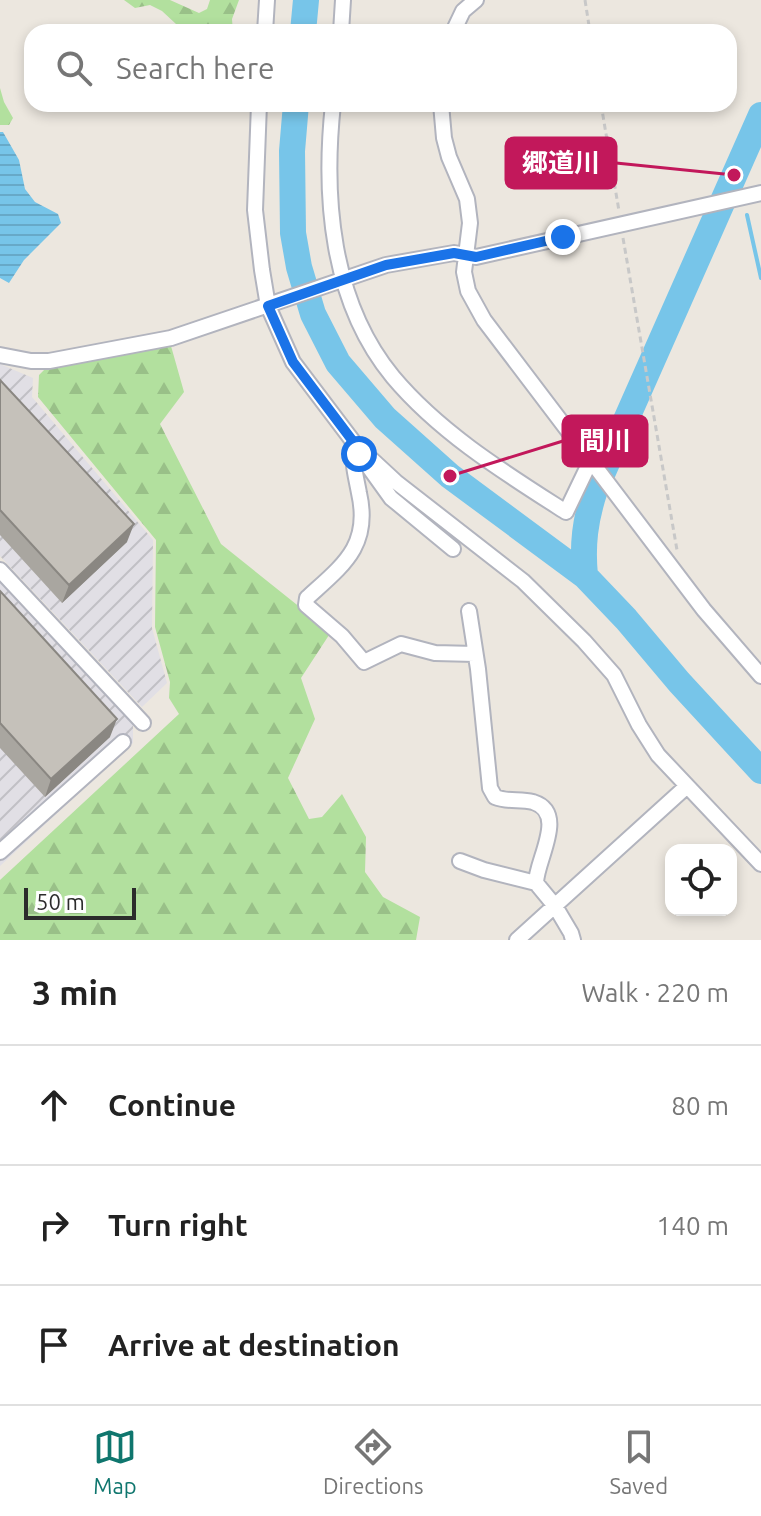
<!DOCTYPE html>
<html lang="en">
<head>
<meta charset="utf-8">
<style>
  body { margin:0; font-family:Ubuntu,"Noto Sans JP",sans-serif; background:#f6f6f6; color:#222 }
  .controls { position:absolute; right:24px; bottom:24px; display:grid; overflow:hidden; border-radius:16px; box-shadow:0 4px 12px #0003 }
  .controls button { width:72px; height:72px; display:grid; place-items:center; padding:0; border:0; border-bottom:2px solid #e0e0e0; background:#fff; color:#222; font:40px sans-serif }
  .scale { position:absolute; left:24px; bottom:20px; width:112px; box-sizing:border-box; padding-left:8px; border:4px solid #2c2c2c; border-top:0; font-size:22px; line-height:28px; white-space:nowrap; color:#2c2c2c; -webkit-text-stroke:6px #fff; paint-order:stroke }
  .stop { position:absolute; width:24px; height:24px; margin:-18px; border:6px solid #1a73e8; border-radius:50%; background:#fff }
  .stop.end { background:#1a73e8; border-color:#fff; box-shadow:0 2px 8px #0008 }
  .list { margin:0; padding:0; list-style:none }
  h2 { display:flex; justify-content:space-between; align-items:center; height:104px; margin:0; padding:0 32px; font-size:34px }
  h2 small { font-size:26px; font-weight:400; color:#767676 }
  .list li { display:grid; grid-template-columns:52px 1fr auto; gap:24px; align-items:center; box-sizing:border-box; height:120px; padding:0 32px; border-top:2px solid #e0e0e0 }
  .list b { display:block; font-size:30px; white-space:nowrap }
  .list em { font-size:26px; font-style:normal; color:#767676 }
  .icon { flex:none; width:44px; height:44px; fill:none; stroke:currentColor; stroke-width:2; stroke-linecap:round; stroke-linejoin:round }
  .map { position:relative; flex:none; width:761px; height:940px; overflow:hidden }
  .search { position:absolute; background:#fff; box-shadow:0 4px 12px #0003; left:24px; right:24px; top:24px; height:88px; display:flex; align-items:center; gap:20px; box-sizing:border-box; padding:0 28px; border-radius:24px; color:#767676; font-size:30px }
  .sheet { height:464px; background:#fff }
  nav { display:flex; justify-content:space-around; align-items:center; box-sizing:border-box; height:112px; border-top:2px solid #e0e0e0; background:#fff; font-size:22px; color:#767676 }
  nav a { display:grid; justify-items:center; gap:4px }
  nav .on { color:#0f766e }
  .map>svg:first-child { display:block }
  .industrial { fill:url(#industrial-furrows) }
  .forest { fill:url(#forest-firs) }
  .water { fill:url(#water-rules) }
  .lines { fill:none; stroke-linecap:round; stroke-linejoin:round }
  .stream { stroke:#77c5e9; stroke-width:4 }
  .river { stroke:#77c5e9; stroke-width:26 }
  .minor-casing { stroke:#b2b4be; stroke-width:18 }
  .path { stroke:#c8c8c8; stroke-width:3; stroke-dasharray:6 4; stroke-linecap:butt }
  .minor { stroke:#fff; stroke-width:14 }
  .wall { fill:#a9a6a0 }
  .shaded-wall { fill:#8a8782 }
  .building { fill:#c5c1ba; stroke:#8a8782; stroke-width:2 }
  .route { stroke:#1a73e8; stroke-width:10 }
  .leader { fill:none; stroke:#c2185b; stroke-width:3 }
  .callout-dot { fill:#c2185b; stroke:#fff; stroke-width:3 }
  .callout { fill:#c2185b; stroke:#c2185b; stroke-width:3 }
  .callout-label { font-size:26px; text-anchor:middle; font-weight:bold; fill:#fff }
</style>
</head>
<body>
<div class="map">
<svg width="761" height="940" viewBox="0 0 761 940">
  <defs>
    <pattern id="industrial-furrows" width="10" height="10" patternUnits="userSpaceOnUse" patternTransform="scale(2)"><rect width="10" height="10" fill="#e1dfe5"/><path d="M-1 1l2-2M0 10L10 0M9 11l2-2" fill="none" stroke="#c1c0c5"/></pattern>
    <pattern id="forest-firs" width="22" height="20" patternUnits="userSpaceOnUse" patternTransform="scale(2)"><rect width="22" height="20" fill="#b2e09e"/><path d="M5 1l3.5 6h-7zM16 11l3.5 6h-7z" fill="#99c088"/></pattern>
    <pattern id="water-rules" width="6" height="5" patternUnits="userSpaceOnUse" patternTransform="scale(2)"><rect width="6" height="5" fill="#77c5e9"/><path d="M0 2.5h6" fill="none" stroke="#67a9c8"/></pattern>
  </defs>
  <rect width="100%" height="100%" fill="#ece7df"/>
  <path class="industrial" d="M0 364 33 378 32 397 153 540 152 628 167 683 142 707 0 556Z
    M0 582 133 719V743L0 866Z"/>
  <path class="forest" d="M124 0H170L199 13 207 9 210 0H239L232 19 233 32H176V24L162 11 150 5 135 8Z
    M0 88 4 102 13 118 9 125H0Z
    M171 346 184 392 160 424 221 544 331 632 301 678 315 719 288 778 309 819 322 817 342 794 366 837 365 872 383 897 420 917 416 940H0V880L179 714 169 698 170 682 155 627 156 540 38 397 39 375 49 365Z"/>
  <path class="water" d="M0 132H3L19 160 25 189 35 202 58 214 61 223 24 260 9 283 0 278Z"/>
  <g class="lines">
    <path class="stream" d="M747 215 761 278"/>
    <path class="river" d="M303 32 306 0
      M296 104 292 151 293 233 299 267 313 314 338 363 385 418 450 476 585 576 626 619 679 682 761 771
      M585 576C582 545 585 520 595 490L761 115"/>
    <g class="minor-casing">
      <path id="minor" d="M265 32 267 0
        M341 32 343 0
        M453 32 463 11 476 0
        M259 104 255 210 262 270 268 306 293 362 355 444 396 482 523 581 584 641 614 675 639 725 658 755 761 864
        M333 104C323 197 331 302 393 377 440 433 505 473 566 512L591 460
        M441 104 444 138 449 157 467 199 470 223 464 272 468 291 484 320 704 610 761 676
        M0 355 31 361H49L171 338 386 265 454 253 476 257 761 193
        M355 444C351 461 356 476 359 493 371 546 343 565 307 598L306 605 342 636 364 662 401 644 435 653 475 654
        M363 459 391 498 453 549
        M0 570 143 723
        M469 611 478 669 490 788 495 797C507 802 520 799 533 802 568 813 536 860 536 883
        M0 852 123 742
        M460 861 484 870 536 883 555 906 571 933 573 940
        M517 940 687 786"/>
    </g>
    <path class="path" d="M585 0 590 32
      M601 104 619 211
      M623 238 677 550"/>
    <use href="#minor" class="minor"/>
  </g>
  <path class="wall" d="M0 380 127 542 62 603 0 535Z
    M0 591 110 737 45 797 0 748Z"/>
  <path class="shaded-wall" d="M134 524 127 542 62 603 69 585Z
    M117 719 110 737 45 797 51 779Z"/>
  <path class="building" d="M0 380 134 524 69 585 0 510Z
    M0 591 117 719 51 779 0 723Z"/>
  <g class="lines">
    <path class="route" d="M359 454 353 452 355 444 293 362 268 306 386 265 454 253 476 257 563 237"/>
  </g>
  <path class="leader" d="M734 175L616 163M450 476L563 441"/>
  <g class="callout-dot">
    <circle cx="734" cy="175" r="8"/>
    <circle cx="450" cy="476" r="8"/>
  </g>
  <g class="callout">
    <rect x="506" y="138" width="110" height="50" rx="8"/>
    <rect x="563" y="416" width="84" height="50" rx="8"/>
  </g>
  <g class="callout-label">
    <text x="561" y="172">郷道川</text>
    <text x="605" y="450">間川</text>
  </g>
</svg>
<div class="controls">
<button><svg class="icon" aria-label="locate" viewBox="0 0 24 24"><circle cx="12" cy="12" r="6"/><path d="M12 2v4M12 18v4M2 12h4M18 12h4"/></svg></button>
</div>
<div class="scale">50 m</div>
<div class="stop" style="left:359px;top:454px"></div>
<div class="stop end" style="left:563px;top:237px"></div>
<div class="search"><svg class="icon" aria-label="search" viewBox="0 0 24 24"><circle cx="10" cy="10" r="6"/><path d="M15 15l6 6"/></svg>Search here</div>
</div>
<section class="sheet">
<h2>3 min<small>Walk · 220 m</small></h2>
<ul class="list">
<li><svg class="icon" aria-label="ahead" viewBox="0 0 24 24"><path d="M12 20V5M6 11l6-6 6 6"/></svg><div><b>Continue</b></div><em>80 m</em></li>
<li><svg class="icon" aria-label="right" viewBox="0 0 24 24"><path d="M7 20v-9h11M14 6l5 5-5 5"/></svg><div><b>Turn right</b></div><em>140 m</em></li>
<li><svg class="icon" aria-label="arrive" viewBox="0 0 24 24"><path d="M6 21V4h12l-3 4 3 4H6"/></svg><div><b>Arrive at destination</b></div></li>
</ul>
</section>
<nav>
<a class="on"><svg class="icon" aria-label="map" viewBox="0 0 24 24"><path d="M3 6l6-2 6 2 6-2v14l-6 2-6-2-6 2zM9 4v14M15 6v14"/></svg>Map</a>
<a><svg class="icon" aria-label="directions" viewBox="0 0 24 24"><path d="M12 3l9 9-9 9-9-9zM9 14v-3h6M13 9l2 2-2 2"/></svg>Directions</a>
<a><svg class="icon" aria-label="saved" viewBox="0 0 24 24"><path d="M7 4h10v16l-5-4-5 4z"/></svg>Saved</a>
</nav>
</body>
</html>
